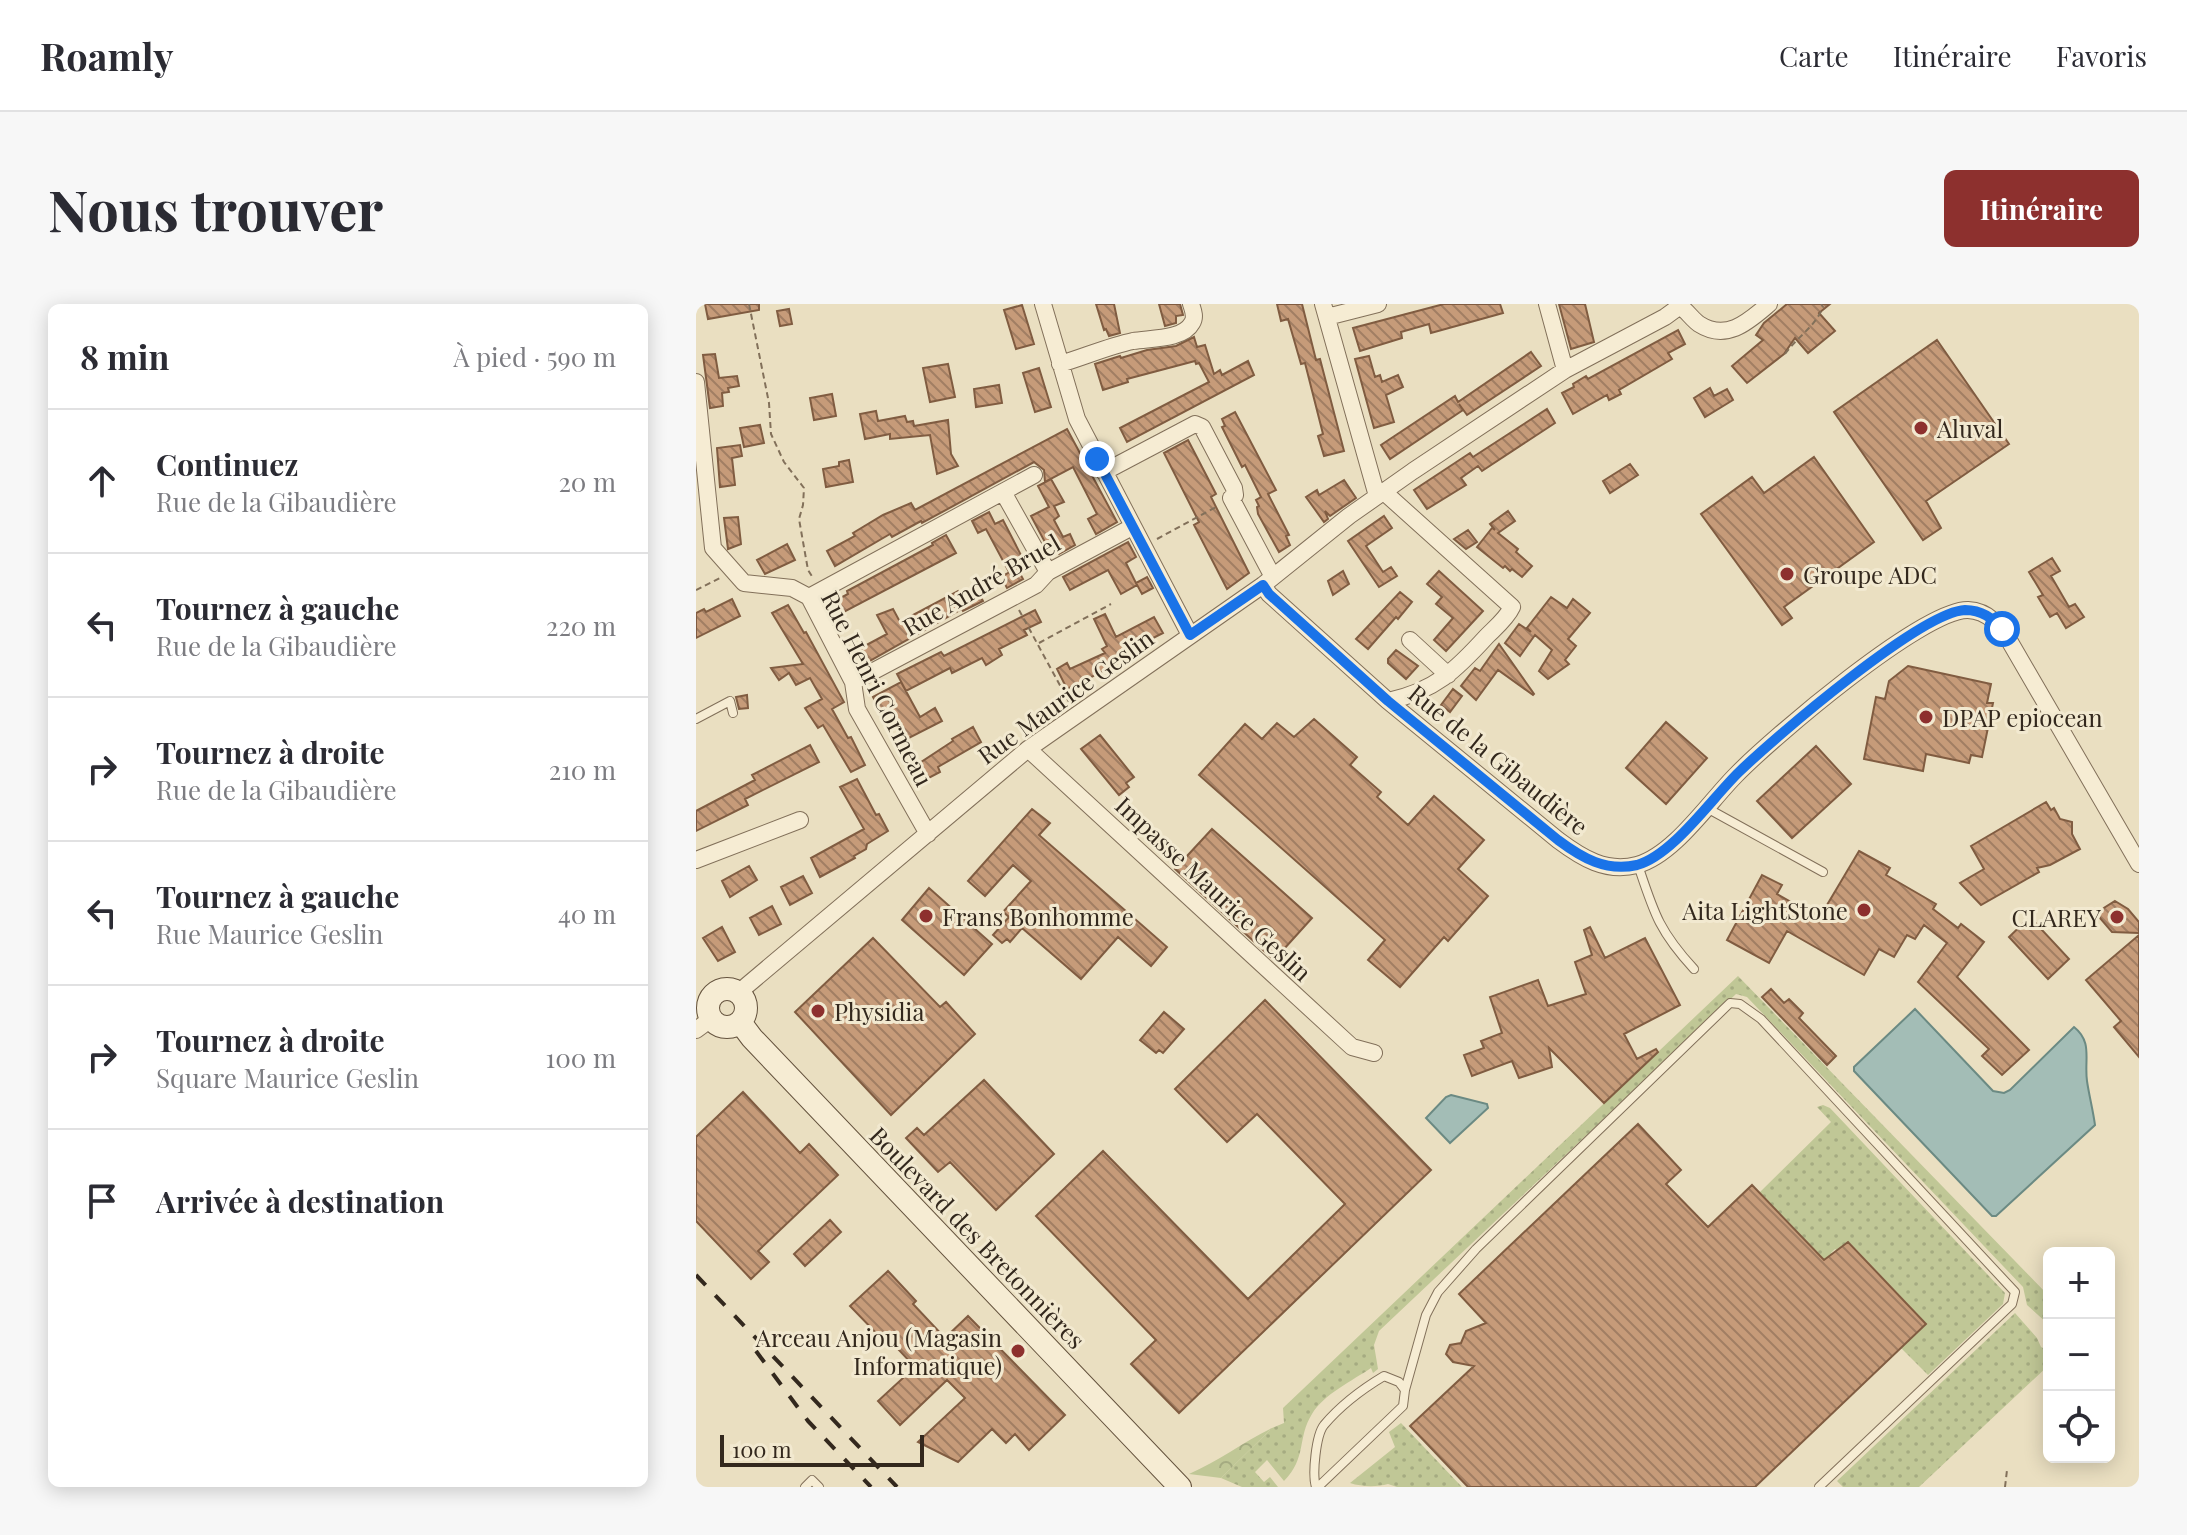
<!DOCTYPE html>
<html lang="fr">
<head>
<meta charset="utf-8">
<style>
  body { margin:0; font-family:"Playfair Display",serif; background:#f7f7f7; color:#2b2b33 }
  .controls { position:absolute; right:24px; bottom:24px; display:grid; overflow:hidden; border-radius:12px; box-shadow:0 4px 20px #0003 }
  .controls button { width:72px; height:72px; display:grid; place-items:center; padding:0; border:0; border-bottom:2px solid #e1e1e2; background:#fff; color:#2b2b33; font:40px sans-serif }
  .scale { position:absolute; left:24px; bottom:20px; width:204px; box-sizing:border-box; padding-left:8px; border:4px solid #33281d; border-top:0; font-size:22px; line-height:28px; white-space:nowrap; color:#33281d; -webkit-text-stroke:6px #f2e9d0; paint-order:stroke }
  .stop { position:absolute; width:24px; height:24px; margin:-18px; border:6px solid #1a73e8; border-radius:50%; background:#fff }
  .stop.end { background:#1a73e8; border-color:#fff; box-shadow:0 2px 8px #0008 }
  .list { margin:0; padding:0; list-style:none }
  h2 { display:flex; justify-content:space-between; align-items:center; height:104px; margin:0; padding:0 32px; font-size:34px }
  h2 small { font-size:26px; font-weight:400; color:#7c7c81 }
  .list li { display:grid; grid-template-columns:52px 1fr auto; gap:24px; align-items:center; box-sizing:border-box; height:144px; padding:0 32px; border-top:2px solid #e1e1e2 }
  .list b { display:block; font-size:30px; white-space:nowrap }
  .list p { margin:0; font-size:26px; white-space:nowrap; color:#7c7c81 }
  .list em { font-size:26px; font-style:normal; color:#7c7c81 }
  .icon { flex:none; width:44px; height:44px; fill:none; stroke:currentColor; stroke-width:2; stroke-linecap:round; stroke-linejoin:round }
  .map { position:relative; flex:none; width:1443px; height:1183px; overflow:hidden; border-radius:12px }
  header { display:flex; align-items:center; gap:48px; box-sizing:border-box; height:112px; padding:0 40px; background:#fff; border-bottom:2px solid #e1e1e2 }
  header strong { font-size:38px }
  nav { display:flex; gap:44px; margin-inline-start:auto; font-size:28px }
  .intro { display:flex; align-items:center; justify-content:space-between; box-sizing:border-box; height:192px; padding:0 48px }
  h1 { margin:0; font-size:56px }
  .button { padding:20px 36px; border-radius:12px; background:#8d302e; color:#fff; font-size:28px; font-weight:700 }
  main { display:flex; gap:48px; padding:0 48px }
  aside { flex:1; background:#fff; border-radius:12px; box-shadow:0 4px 20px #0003 }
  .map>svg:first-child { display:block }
  .grass { fill:url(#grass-dots) }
  .forest { fill:url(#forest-crowns) }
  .water { fill:#a3bdb6; stroke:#6b8a83; stroke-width:2 }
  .building { fill:url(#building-back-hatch); stroke:#805c41; stroke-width:2 }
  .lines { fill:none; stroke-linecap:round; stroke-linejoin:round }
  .lane-casing { stroke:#82705a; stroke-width:10 }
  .street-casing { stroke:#82705a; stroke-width:18 }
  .secondary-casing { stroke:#64523d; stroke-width:24 }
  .path { stroke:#82705a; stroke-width:2; stroke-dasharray:6 4; stroke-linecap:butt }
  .lane { stroke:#f6ecd3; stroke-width:8 }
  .street { stroke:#f6ecd3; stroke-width:16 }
  .secondary { stroke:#f6ecd3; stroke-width:22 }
  .rail { stroke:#33281d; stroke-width:4; stroke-dasharray:14 14; stroke-linecap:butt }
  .route { stroke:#1a73e8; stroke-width:10 }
  .poi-dot { fill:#8d302e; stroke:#f2e9d0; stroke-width:3 }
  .labels { text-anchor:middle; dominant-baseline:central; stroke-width:6; stroke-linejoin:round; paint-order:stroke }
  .poi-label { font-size:24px; fill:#33281d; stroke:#f2e9d0; text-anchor:start }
  .street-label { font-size:24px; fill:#33281d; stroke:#f2e9d0 }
</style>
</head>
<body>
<header>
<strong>Roamly</strong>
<nav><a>Carte</a><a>Itinéraire</a><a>Favoris</a></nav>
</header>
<div class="intro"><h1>Nous trouver</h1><a class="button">Itinéraire</a></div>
<main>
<aside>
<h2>8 min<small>À pied · 590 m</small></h2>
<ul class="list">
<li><svg class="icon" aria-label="ahead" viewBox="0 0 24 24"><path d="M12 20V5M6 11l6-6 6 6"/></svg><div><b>Continuez</b><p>Rue de la Gibaudière</p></div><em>20 m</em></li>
<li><svg class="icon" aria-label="left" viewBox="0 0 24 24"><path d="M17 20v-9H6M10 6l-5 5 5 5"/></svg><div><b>Tournez à gauche</b><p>Rue de la Gibaudière</p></div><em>220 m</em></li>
<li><svg class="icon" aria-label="right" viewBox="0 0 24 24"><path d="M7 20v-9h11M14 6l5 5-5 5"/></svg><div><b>Tournez à droite</b><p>Rue de la Gibaudière</p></div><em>210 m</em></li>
<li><svg class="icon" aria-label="left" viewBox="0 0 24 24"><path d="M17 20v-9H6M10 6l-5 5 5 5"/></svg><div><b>Tournez à gauche</b><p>Rue Maurice Geslin</p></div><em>40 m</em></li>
<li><svg class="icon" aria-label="right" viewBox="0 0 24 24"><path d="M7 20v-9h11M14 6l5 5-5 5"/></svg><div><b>Tournez à droite</b><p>Square Maurice Geslin</p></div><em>100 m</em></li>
<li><svg class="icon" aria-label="arrive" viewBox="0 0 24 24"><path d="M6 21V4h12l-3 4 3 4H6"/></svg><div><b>Arrivée à destination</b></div></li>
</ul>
</aside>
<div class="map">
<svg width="1443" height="1183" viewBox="0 0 1443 1183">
  <defs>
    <pattern id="grass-dots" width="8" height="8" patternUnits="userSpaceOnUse" patternTransform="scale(2)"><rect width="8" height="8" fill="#c0c796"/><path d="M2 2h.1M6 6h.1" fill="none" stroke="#a5ab81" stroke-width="1.8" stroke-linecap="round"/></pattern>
    <pattern id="forest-crowns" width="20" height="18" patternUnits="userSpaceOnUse" patternTransform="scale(2)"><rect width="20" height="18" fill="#c0c796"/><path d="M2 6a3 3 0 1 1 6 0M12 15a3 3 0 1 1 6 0" fill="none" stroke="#a5ab81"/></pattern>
    <pattern id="building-back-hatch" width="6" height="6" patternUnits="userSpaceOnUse" patternTransform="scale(2)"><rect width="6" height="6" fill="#c69b79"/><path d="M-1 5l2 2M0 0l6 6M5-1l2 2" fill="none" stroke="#a17e63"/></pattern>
  </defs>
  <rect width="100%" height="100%" fill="#eadfc1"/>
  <path class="grass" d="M1042 672 1353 992V1021L1331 1001 1327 983 1051 693 1040 690 683 1027 678 1041 682 1065 677 1069 675 1064C656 1077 628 1090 616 1110 601 1134 611 1154 588 1177L571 1156 559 1168 568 1178 574 1173 582 1183H546L525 1174 576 1124 588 1119 587 1104Z
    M1127 801 1134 804 1309 989 1307 1000 1232 1071 1205 1044 1230 1019 1153 938 1142 947 1139 945 1135 949 1137 951 1130 959 1063 889 1135 818 1121 803Z
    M1319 1009 1341 1034 1345 1043 1353 1047V1061L1223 1183H1147L1141 1177Z
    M705 1119 766 1183H701L692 1180C681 1183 666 1183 654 1179L699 1143 693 1128Z"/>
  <path class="forest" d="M576 1124 525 1174 493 1170C523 1157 547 1138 576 1124Z"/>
  <path class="water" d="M1219 705 1297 787 1308 789 1314 786 1378 723C1397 738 1388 756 1391 777 1393 791 1397 806 1399 821L1300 912H1296L1158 767V763Z
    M755 791 791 800 792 804 754 839 730 814 750 793Z"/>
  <path class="building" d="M9 0H63V6L12 15Z
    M400 0H418L424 29 413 32 410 25 408 26Z
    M463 0H484L487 11 480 12V19L469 22Z
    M581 0H606L620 56 624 55 648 147 628 152 622 132 627 130 609 59 605 60 592 15 585 17Z
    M748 0H804L807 9 735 29 733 20 705 28 706 34 664 47 657 24Z
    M863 0H889L898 38 875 45Z
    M1091 0H1134L1123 9 1139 27 1112 49 1099 34 1088 50 1051 79 1036 62 1067 36 1060 31 1068 19Z
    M326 1 338 40 320 45 308 6Z
    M93 5 96 20 84 22 81 7Z
    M982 26 989 40 972 49 976 55 923 86 925 90 913 96 911 91 877 110 866 89 878 83 877 80 890 72 892 75Z
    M498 33 501 43 509 41 518 70 524 66 526 71 552 57 558 71 431 138 424 124 513 78 503 59 500 60 499 57 431 75 432 78 407 86 399 60 424 52 425 54 451 46 480 42Z
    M1241 36 1313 140 1230 197 1245 224 1227 236 1138 108Z
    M835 48 845 62 771 111 763 100 767 106 694 155 685 141 759 92 762 98Z
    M19 50 23 74 41 72 43 82 32 84 33 88 26 89 27 102 14 104 7 51Z
    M673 52 679 73 684 71 686 78 702 71 707 83 690 91 698 118 678 124 659 55Z
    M252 60 259 93 234 98 227 64Z
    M343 64 355 103 339 108 327 69Z
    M303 81 306 99 280 103 278 85Z
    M1014 84 1018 92 1031 85 1037 96 1009 113 998 94Z
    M136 90 140 112 118 116 114 94Z
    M851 105 859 119 786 167 782 162 765 174 770 181 731 205 718 186 774 149 777 153Z
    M180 107 182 117 209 112 211 118 217 117 218 122 252 116 255 150 262 162 241 170 234 131 194 135V130L169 135 164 110Z
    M539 108 580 186 572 190 593 231 590 232 594 241 583 248 562 210 561 203 563 202 560 196 565 193 549 161 546 163 526 123 529 122 526 115Z
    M64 121 68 139 48 143 44 124Z
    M371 125 421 218 400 230 392 215 401 210 377 163 349 178 348 166 338 158 226 219 225 217 196 233 194 230 139 262 131 247 159 232 157 229 187 211 215 199 219 206Z
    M492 136 520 190 515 193 553 269 531 285 498 221 503 218 468 149Z
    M44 141 46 152 36 154 39 181 24 183 21 144Z
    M1118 153 1178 238 1088 303 1096 314 1086 321 1005 210 1056 173 1068 189Z
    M153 156 157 178 130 183 127 165 143 162V158Z
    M934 160 942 171 914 189 907 177Z
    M355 175 368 198 358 202 363 212 358 216 367 233 374 230 379 241 363 250 357 239 351 242 335 212 353 203 342 182Z
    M648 176 660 194 634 212 629 207 632 215 628 218 610 193 621 186 623 191Z
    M812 207 819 217 802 229 822 245 820 248 836 262 826 273 816 265 814 267 809 262 807 264 781 243 796 224 799 226 794 220Z
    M293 208 299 220 307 216 329 259 313 268 290 225 282 229 276 217Z
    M688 212 696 224 670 242 687 268 695 263 701 272 683 283 652 237Z
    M42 213 45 240 32 245 28 214Z
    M772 226 781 238 770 245 758 235Z
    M250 231 260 249 144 310 137 298 152 290 151 287 237 241 236 239Z
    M432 238 440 253 430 259 441 281 425 290 412 266 374 286 367 273Z
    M91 240 99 256 69 270 61 256Z
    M1356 254 1364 267 1355 272 1373 303 1379 300 1388 313 1370 324 1361 309 1354 313 1342 293 1347 291 1333 268Z
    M321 264 327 275 311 284 305 273Z
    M647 267 653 280 637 291 632 277Z
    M743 267 787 307 750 347 738 336 757 314 740 300 746 293 731 280Z
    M451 273 457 284 446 290 440 279Z
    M280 284 287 297 267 307 266 305 170 359 163 345 191 330 181 311 197 305 204 318 262 287 265 292Z
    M704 288 716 298 702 315 700 313 672 345 660 335Z
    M855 293 871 304 877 295 894 309 872 335 880 342 869 356 873 360 852 375 843 367 856 346 839 331 824 352 809 339 823 320 835 328 831 324Z
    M36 295 44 312 0 334V309L8 305 10 308Z
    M92 301 108 329 110 328 148 398 136 405 152 434 155 433 169 461 155 468 127 421 122 424 109 404 126 395 114 374 100 381 93 369 83 376 75 364 107 360 76 309Z
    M339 306 345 318 328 326 331 331 303 345 306 351 290 361 286 354 256 369 254 364 210 387 201 370 245 348 248 352Z
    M409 310 420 333 458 313 467 329 433 346 436 350 418 362 371 385 361 365 371 359 374 365 409 349 406 345 411 342 398 315Z
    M803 340 838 390 837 391 802 366 780 396 765 382 779 364 784 367Z
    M700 346 722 362 710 375 692 359V355Z
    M1212 362 1295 380 1291 399H1297L1286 453 1275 451 1273 459 1230 450 1227 467 1168 455 1180 393 1189 395 1193 377Z
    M205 378 224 413 239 404 246 417 209 436 193 406 186 410 177 393Z
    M757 385 766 392 754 408 745 401Z
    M51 391 52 404 43 405 40 393Z
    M618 415 661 453 654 461 685 488 681 493 712 521 738 492 788 536 762 565 792 592 752 637 748 633 704 683 672 656 689 636 503 471 549 420 566 435 581 419 598 433Z
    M970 418 1011 454 970 500 930 464Z
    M277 423 285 438 242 463 244 468 225 478 216 464 257 437 256 435Z
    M404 431 438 473 430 479 433 483 423 491 385 445Z
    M114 441 123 458 49 495 52 501 0 527V507L59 476 56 471Z
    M1120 442 1155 480 1096 534 1061 497Z
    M161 475 180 511 183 510 192 527 171 540 170 545 158 552 159 554 124 573 115 554 168 525 144 483Z
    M1350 498 1355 506 1358 504 1364 515 1376 518V530L1384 545 1354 561 1341 564 1343 568 1285 601 1264 579 1288 565 1275 542Z
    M336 505 354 519 343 531 471 643 455 662 422 633 385 675 326 624 314 638 311 635 306 639 297 631 313 613 307 608 335 577 317 561 289 592 272 577Z
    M516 525 616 614 578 656 479 565Z
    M1163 547 1194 564 1190 571 1240 600 1237 605 1262 624 1265 620 1288 638 1261 673 1333 746 1306 771 1286 752 1293 745 1222 678 1251 639 1228 621 1219 635 1211 631 1198 653 1183 645 1168 671 1091 627 1073 659 1031 636 1066 571 1086 581 1081 590 1111 607 1128 606Z
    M53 562 61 576 34 593 26 577Z
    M107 572 116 589 94 601 85 583Z
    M233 584 296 640 268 671 206 616Z
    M1419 597 1432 605 1443 618V629L1416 628 1403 613V607Z
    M76 602 85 620 63 631 54 614Z
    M1334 613 1373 655 1352 675 1313 633Z
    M26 623 39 648 22 657 7 634Z
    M894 623 909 654 949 634 984 701 928 730 941 755 960 745 962 748 908 799 853 744 856 763 823 774 816 757 776 772 768 751 788 744 785 737 806 729 794 693 842 676 852 702 890 690 879 658 896 651 888 626Z
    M1443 631V753L1418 723 1425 717 1390 676Z
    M177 634 244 703 250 698 279 730 195 811 99 708Z
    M1075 685 1088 699 1093 695 1107 709 1103 714 1140 752 1131 761 1066 693Z
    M569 696 735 866 483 1109 435 1060 460 1036 340 912 407 847 552 995 649 900 561 810 531 838 479 785Z
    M468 708 488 725 467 749 463 746 460 749 444 736Z
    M288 776 358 850 300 906 254 858 242 868 210 834 221 824 228 831Z
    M47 788 104 849 113 840 142 871 62 947 73 958 55 975 0 917V833Z
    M942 820 985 866 970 880 1012 923 1056 881 1128 956 1152 938 1230 1020 1059 1183H772L714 1122 778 1062 757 1058 750 1050 754 1041 765 1039 770 1027 790 1019 763 990Z
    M134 916 145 928 109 962 98 950Z
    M192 967 220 997 217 1000 249 1034 272 1012 369 1111 333 1146 319 1130 310 1139 296 1125 262 1158 222 1138 269 1094 251 1076 204 1121 182 1097 219 1063 187 1029 183 1032 154 1002Z"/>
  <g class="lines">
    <g class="lane-casing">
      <path id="lane" d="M0 415 34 397 37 409
        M1009 503 1127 568
        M942 561C958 609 963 627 998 665
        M709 1086 730 1011 742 988 780 945 1034 699 1044 700 1065 715 1319 988 1316 1000 1123 1183
        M109 1183 116 1176 123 1183
        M620 1183C616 1170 620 1131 628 1121 644 1102 668 1084 688 1072L703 1078 709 1086 707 1102 622 1183"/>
    </g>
    <g class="street-casing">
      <path id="street" d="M347 0 381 115 494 331
        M627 0 681 192
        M851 0 869 66
        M984 2C991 7 996 15 1003 20 1031 38 1053 17 1073 0
        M631 13 682 0
        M364 60C388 53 413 42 437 37 454 34 487 36 496 19 500 13 497 6 495 0
        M0 78 17 244 48 279 96 284 113 293 157 378 161 405 232 530
        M408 168 499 120 506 123 538 184 539 191 535 194 577 273
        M307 188 352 268
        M688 188 816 303C811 314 800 323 791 332 760 366 739 387 692 397
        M567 281 573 290 692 397 862 536C886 554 910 569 941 561 978 551 1013 498 1040 471 1075 435 1227 305 1272 306 1293 307 1304 322 1314 338L1443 560
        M113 293 338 171
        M714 336 752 371
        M157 378 340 281 352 268 436 223
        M332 445 656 743 678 749
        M0 556 104 516
        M42 689 332 445 567 281 653 212 717 167 869 66 969 13 984 2
        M0 726 15 715"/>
    </g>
    <g class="secondary-casing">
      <path id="secondary" d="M12 704a19 19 0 1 1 38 0a19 19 0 1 1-38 0Z
        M44 718 56 734 484 1183"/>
    </g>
    <path class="path" d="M53 0 73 99 75 130 88 158 108 184 107 201 103 215 112 266 117 274
      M1089 50C1102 32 1119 23 1127 3L1125 0
      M461 235 522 202
      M0 286 24 274
      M323 306 373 398
      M343 339 415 300
      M1309 1183 1311 1166"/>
    <use href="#lane" class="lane"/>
    <use href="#street" class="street"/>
    <use href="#secondary" class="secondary"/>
    <path class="rail" d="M0 971 201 1183
      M60 1047 112 1117 175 1183"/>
  </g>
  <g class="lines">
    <path class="route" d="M401 155 494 331 567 281 573 290 692 397 862 536C886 554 910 568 941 561 977 551 1016 494 1043 468 1079 433 1225 308 1269 306 1286 306 1296 314 1306 325"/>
  </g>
  <g class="poi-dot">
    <circle cx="1225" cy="124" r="8"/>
    <circle cx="1091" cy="270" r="8"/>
    <circle cx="1230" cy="413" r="8"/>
    <circle cx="1168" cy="606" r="8"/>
    <circle cx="230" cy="612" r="8"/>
    <circle cx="1421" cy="613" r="8"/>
    <circle cx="122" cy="707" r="8"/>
    <circle cx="322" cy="1047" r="8"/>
  </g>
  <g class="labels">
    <g class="poi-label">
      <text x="1241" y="124">Aluval</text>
      <text x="1107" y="270">Groupe ADC</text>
      <text x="1246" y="413">DPAP epiocean</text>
      <text x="1152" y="606" text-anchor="end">Aita LightStone</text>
      <text x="246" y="612">Frans Bonhomme</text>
      <text x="1405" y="613" text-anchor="end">CLAREY</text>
      <text x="138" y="707">Physidia</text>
      <text x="306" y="1033" text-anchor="end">Arceau Anjou (Magasin<tspan x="306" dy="28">Informatique)</tspan></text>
    </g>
    <g class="street-label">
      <text transform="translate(285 280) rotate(-30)">Rue André Bruel</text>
      <text transform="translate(182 384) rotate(63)">Rue Henri Cormeau</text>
      <text transform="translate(369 392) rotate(-36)">Rue Maurice Geslin</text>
      <text transform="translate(803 455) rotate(39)">Rue de la Gibaudière</text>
      <text transform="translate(518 584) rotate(43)">Impasse Maurice Geslin</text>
      <text transform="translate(282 933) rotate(46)">Boulevard des Bretonnières</text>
    </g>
  </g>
</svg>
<div class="controls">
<button>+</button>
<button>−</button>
<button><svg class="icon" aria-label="locate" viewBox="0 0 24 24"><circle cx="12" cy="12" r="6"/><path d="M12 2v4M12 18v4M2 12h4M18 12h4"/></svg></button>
</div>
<div class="scale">100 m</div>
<div class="stop" style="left:1306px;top:325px"></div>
<div class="stop end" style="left:401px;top:155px"></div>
</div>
</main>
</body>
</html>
